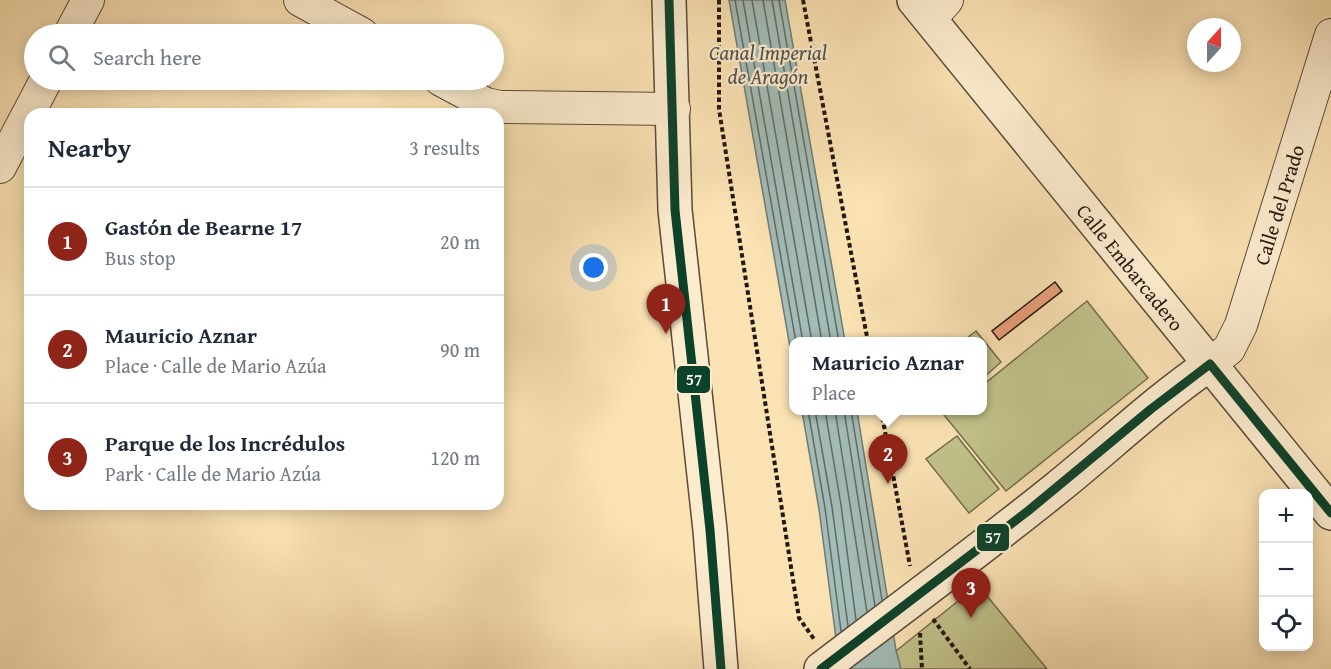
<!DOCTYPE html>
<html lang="en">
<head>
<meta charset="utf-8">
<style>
  body { margin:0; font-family:"Gentium Book Plus",serif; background:#f2f2f3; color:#1f2937 }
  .controls { position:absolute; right:18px; bottom:18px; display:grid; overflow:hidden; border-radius:12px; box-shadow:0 3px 15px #0003 }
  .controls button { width:54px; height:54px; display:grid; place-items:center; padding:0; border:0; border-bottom:2px solid #e0e1e3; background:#fff; color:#1f2937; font:30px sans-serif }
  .compass { position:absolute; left:1187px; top:18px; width:54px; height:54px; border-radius:50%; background:#fff; box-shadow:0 3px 15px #0003; rotate:21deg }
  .you { position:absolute; left:594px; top:268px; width:21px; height:21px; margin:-15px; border:4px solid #fff; border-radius:50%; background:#1a73e8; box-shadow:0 0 0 9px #1a73e833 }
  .badge { display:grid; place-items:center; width:39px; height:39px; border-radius:50%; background:#8f2418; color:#fff; font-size:20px; font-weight:700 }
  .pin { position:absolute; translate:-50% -50px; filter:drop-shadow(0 2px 3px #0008) }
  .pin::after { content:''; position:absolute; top:32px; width:21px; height:18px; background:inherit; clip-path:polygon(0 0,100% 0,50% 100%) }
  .popup { position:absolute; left:789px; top:337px; width:198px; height:78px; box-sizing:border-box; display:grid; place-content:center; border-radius:12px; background:#fff; filter:drop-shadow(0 2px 4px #0005); font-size:20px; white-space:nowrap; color:#747a83 }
  .popup b { font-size:22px; color:#1f2937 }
  .popup::after { content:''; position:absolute; left:50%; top:100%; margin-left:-12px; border:12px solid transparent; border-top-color:#fff }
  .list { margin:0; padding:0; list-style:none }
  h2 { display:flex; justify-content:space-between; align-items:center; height:78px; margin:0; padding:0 24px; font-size:26px }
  h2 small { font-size:20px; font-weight:400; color:#747a83 }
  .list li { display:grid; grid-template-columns:39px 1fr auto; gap:18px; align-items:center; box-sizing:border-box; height:108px; padding:0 24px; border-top:2px solid #e0e1e3 }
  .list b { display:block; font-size:22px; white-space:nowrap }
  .list p { margin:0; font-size:20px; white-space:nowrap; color:#747a83 }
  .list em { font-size:20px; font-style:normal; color:#747a83 }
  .icon { flex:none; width:33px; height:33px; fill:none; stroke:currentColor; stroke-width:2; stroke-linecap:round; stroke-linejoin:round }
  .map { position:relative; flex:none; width:1331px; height:669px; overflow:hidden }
  .search { position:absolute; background:#fff; box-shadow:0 3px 15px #0003; left:24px; top:24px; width:480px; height:66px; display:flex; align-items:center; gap:15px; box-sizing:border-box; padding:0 21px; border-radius:33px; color:#747a83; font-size:22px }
  .panel { position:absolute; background:#fff; box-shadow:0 3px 15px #0003; left:24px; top:108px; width:480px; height:402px; border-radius:18px }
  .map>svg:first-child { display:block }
  .green { fill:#c1c28a; stroke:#726c4e; stroke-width:1.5 }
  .water { fill:#a2bcb7; stroke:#707a75; stroke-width:1.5 }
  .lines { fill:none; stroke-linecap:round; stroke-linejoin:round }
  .shore { stroke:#636a64; stroke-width:1.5 }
  .building { fill:#e9a07a; stroke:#241711; stroke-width:1.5 }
  .minor-casing { stroke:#5a4a3a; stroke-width:34 }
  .tertiary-casing { stroke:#5a4a3a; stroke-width:36 }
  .path { stroke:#241711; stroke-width:4; stroke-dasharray:4.5 3; stroke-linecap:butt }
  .minor { stroke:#fcecce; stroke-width:32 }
  .tertiary { stroke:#fcecce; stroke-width:33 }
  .bus-1-casing { stroke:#fcecce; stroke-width:14 }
  .bus-1 { stroke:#0c422a; stroke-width:9 }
  .labels { text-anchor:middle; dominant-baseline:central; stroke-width:4.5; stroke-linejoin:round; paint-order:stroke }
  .street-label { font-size:20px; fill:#241711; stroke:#fcecce }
  .water-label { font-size:21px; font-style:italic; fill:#50514b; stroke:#fcecce }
  .line-badge { stroke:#fcecce; stroke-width:2 }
  .badge-label { font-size:16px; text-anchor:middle; font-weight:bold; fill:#fff }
</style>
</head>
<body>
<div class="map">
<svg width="1331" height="669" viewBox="0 0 1331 669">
  <rect width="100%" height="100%" fill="#fae2b3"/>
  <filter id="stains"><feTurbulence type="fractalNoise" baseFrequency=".00333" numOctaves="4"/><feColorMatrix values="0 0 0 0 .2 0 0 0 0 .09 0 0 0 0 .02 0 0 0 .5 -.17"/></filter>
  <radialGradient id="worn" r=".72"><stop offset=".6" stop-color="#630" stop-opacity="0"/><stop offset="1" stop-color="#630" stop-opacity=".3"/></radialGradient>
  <path class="green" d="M1087 301 1148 378 1006 491 944 415 950 411 982 410 983 385Z
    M976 331 1001 362 983 378 982 342 963 341Z
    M957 436 999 489 969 513 926 459Z
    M978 585 1047 669H898L896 651Z"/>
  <path class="water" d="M729 0H785L845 341 794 342 793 364Z
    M802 411H857L896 650 901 669H840L819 509Z"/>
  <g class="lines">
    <path class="shore" d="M735 0 796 342
      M743 0 803 342
      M752 0 812 342
      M763 0 822 342
      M772 0 831 342
      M779 0 839 342
      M808 410 825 508 841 631
      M815 410 832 507 848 626
      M825 410 841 505 856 620
      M835 410 867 612
      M844 410 875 606
      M851 410 882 600"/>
  </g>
  <path class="building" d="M1055 282 1062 291 999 340 992 331Z"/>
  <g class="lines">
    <g class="minor-casing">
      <g id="minor">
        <path d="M300 0 362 34"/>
        <path d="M931 18 947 0"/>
        <path d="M70 34 88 0"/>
        <path d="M441 80 486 104 500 107 674 109"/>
        <path d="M0 167 46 80"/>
        <path id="s1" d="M1210 364 1229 349 1241 325 1331 35"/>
      </g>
    </g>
    <g class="tertiary-casing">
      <g id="tertiary">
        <path d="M669 0 675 210 710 530 721 669"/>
        <path id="s2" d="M914 0 1331 513"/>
        <path d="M821 669C900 609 980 550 1057 488 1108 447 1156 401 1210 364"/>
      </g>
    </g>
    <path class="path" d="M719 0V109L799 618 814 639
      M803 0 868 342
      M881 410 910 566
      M933 619 970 669
      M920 633 922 669"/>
    <use href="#minor" class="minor"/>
    <use href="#tertiary" class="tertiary"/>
    <g class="bus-1-casing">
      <path id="bus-1" d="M669 0 675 210 710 530 721 669
        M821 669 1028 511 1151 409 1210 364 1331 513"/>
    </g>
    <use href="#bus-1" class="bus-1"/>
  </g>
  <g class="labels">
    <g class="street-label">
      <text stroke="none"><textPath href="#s1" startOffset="177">Calle del Prado</textPath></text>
      <text stroke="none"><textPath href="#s2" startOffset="344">Calle Embarcadero</textPath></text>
    </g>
    <g class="water-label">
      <text x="768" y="52">Canal Imperial<tspan x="768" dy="24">de Aragón</tspan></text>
    </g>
  </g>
  <g class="line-badge">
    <rect x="676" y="365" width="35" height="29" rx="6" fill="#0c422a"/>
    <rect x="976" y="523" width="34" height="29" rx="6" fill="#0c422a"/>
  </g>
  <g class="badge-label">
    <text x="694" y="385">57</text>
    <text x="993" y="543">57</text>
  </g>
  <rect width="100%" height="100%" filter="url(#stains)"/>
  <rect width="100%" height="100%" fill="url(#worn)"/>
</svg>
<div class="controls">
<button>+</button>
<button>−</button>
<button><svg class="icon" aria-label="locate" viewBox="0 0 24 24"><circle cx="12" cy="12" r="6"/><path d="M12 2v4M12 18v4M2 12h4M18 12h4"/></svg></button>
</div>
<svg class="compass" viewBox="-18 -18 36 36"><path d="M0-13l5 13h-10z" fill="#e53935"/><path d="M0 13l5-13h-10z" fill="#747a83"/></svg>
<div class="you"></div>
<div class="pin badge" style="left:666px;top:334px">1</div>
<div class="pin badge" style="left:888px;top:484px">2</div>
<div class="popup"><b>Mauricio Aznar</b>Place</div>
<div class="pin badge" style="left:971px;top:618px">3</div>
<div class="search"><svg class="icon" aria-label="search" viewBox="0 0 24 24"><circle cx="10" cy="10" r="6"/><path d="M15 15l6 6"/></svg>Search here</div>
<section class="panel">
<h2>Nearby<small>3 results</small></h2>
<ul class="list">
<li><span class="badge">1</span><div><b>Gastón de Bearne 17</b><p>Bus stop</p></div><em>20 m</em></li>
<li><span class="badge">2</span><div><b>Mauricio Aznar</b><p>Place · Calle de Mario Azúa</p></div><em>90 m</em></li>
<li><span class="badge">3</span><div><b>Parque de los Incrédulos</b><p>Park · Calle de Mario Azúa</p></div><em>120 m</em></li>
</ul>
</section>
</div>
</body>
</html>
